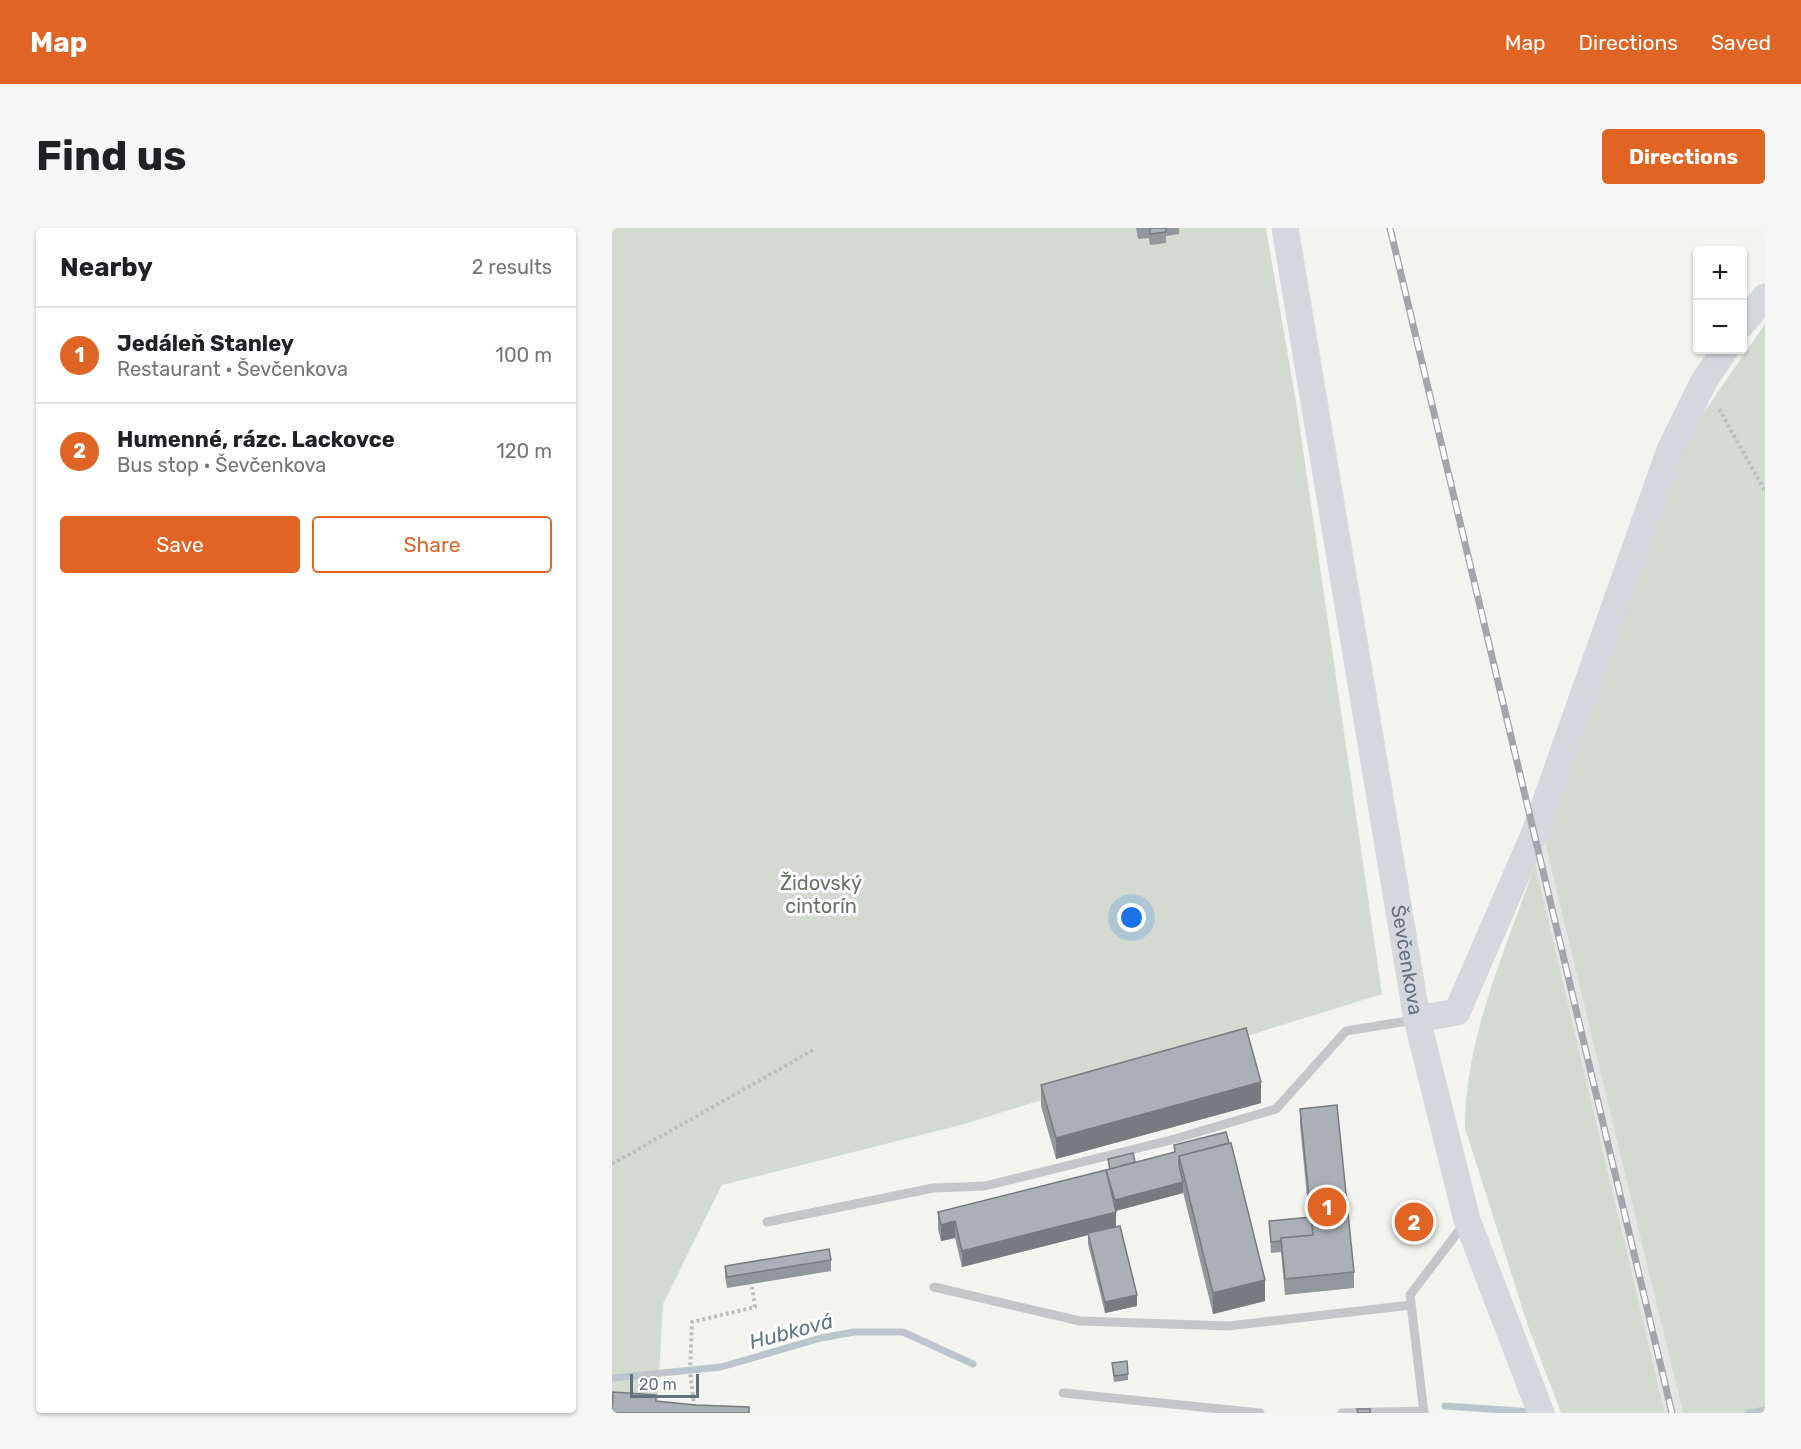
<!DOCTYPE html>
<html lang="en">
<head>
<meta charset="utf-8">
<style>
  body { margin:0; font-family:Rubik,sans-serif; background:#f6f6f6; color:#202124 }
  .controls { position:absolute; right:18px; top:18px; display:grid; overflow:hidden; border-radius:6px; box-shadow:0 2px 4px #0004 }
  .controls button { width:54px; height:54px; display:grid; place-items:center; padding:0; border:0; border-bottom:2px solid #e0e0e0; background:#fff; color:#202124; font:30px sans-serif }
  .scale { position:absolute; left:18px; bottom:15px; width:69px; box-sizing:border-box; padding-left:6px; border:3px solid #637080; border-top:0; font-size:16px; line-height:21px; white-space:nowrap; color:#637080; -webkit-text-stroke:4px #fff; paint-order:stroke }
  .you { position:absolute; left:520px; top:690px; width:21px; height:21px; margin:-15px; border:4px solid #fff; border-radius:50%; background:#1a73e8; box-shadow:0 0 0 9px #1a73e833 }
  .badge { display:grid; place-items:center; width:39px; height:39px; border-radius:50%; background:#e06524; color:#fff; font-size:20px; font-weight:700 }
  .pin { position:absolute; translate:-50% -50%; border:3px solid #fff; box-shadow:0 2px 6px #0006 }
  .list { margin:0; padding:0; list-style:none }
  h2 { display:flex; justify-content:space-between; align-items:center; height:78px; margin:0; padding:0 24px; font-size:26px }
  h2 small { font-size:20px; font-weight:400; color:#757577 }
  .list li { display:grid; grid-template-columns:39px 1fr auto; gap:18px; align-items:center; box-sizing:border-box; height:96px; padding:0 24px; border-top:2px solid #e0e0e0 }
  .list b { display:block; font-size:22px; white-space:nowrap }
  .list p { margin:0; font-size:20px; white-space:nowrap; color:#757577 }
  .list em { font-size:20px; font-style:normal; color:#757577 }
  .actions { display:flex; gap:12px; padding:18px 24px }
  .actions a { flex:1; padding:14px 0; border:2px solid #e06524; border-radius:6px; text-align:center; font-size:21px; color:#e06524 }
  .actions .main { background:#e06524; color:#fff }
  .map { position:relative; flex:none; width:1153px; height:1185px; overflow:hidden; border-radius:6px }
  header { display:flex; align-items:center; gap:36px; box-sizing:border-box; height:84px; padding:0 30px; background:#e06524; color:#fff }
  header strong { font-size:28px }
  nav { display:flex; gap:33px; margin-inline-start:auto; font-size:21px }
  .intro { display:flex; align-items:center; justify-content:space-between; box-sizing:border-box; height:144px; padding:0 36px }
  h1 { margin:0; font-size:42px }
  .button { padding:15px 27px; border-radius:6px; background:#e06524; color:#fff; font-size:21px; font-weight:700 }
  main { display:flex; gap:36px; padding:0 36px }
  aside { flex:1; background:#fff; border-radius:6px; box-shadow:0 2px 4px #0004 }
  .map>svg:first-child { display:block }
  .built { fill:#e4e5e3 }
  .green { fill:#d3dbd1 }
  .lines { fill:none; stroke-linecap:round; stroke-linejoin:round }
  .stream { stroke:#bcc5cb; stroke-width:7 }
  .path { stroke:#bbbdbf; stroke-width:4; stroke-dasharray:3 3; stroke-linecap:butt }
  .lane { stroke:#c4c6ca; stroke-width:9 }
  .secondary { stroke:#d4d7dc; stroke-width:27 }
  .rail-casing { stroke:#a2a6ac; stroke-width:7 }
  .rail { stroke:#fff; stroke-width:4.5; stroke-dasharray:14; stroke-linecap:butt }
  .wall { fill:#92979c }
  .shaded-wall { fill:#777b7f }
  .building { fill:#aab0b5; stroke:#777b7f; stroke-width:1.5 }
  .labels { text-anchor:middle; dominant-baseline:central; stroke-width:6; stroke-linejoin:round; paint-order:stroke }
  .park-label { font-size:20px; fill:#637762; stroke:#fff }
  .street-label { font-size:20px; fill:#637080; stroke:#fff }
  .water-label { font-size:21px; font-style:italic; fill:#637885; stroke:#fff }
</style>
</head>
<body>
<header>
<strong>Map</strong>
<nav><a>Map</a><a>Directions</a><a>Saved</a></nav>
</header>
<div class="intro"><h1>Find us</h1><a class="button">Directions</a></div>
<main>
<aside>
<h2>Nearby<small>2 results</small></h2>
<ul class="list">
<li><span class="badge">1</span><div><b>Jedáleň Stanley</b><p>Restaurant · Ševčenkova</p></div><em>100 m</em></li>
<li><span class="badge">2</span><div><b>Humenné, rázc. Lackovce</b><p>Bus stop · Ševčenkova</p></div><em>120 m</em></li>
</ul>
<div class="actions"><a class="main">Save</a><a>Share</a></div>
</aside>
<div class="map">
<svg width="1153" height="1185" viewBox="0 0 1153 1185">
  <rect width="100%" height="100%" fill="#f3f4ef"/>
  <path class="built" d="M932 611 1054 1111 1071 1185H1053L923 636Z"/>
  <path class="green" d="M0 0H654L685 180 770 766 349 897 110 957 51 1076 45 1185H0Z
    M1153 96V1185H1071L932 611 1071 221 1090 187Z
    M923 636 1053 1185H949L916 1098 853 900C853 808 894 722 923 636Z"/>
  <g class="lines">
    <path class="stream" d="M0 1150 109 1139 209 1110 242 1104H291L361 1136
      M833 1178 921 1184
      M1137 1185 1153 1182"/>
    <path class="path" d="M1107 181 1153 263
      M0 936 203 821
      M83 1185 78 1144 80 1094 143 1079 140 1059"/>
    <path class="lane" d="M155 994 321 960 373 958 559 912 664 881 734 803 802 792
      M322 1059 468 1093 617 1098 799 1077
      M451 1165 648 1185
      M730 1185 812 1183
      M812 1185 798 1067 852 996"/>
    <g class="secondary">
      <path id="s1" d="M673 0 805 791 855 992 929 1185"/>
      <path d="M1130 96 1153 69"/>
      <path d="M805 791 845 784 923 604 1058 222 1092 153 1113 122"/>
    </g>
    <g class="rail-casing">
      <path id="rail" d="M778 0 1060 1185"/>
    </g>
    <use href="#rail" class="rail"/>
  </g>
  <path class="wall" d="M524 0H567V6L554 8V15L538 17 537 10 526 11Z
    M429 857 649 875 444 931 429 878Z
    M688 881 742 1044V1060L673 1067 669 1024 659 1025 657 993 697 989 688 897Z
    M562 917 653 1073 601 1086 571 964V965L504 983V998L525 1078 493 1085 476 1016V1007L350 1039 343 1010 329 1013 326 1001V984L497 941 496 931 523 934 562 924Z
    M219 1032V1043L115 1060 113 1049V1038Z
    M500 1135 516 1146V1152L502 1154Z"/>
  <path class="shaded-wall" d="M649 854V875L444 931V910Z
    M571 954V965L503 983V972Z
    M504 984V1000L350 1039V1023Z
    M343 993V1010L329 1013V997Z
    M653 1052V1073L601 1086V1065Z
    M525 1067V1078L493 1085V1074Z"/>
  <path class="building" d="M538 0H554V4L538 6Z
    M634 800 649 854 444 910 429 857Z
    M725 877 742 1044 673 1051 669 1010 701 1007 688 881Z
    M614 904 617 915 567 928V938L571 954 503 972 494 942 563 924 562 917Z
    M619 915 653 1052 601 1065 567 928Z
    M521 925 523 934 498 941 496 931Z
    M494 942 504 984 350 1023 343 993 329 997 326 984Z
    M699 989 701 1007 669 1010V1013L659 1014 657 993Z
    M508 998 525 1067 493 1074 476 1005Z
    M217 1021 219 1032 115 1049 113 1038Z
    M515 1133 516 1146 502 1148 500 1135Z
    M1 1164 44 1167V1173L84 1177 137 1179V1185H0Z
    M745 1181H758V1185H746Z"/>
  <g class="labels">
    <g class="park-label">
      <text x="209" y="655">Židovský<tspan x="209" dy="23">cintorín</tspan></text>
    </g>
    <g class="street-label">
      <text stroke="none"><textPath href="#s1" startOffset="742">Ševčenkova</textPath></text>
    </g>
    <g class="water-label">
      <text transform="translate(179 1103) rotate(-15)">Hubková</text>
    </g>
  </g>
</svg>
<div class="controls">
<button>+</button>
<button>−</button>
</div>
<div class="scale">20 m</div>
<div class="you"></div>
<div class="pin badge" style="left:715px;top:979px">1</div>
<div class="pin badge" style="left:802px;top:994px">2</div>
</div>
</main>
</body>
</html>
